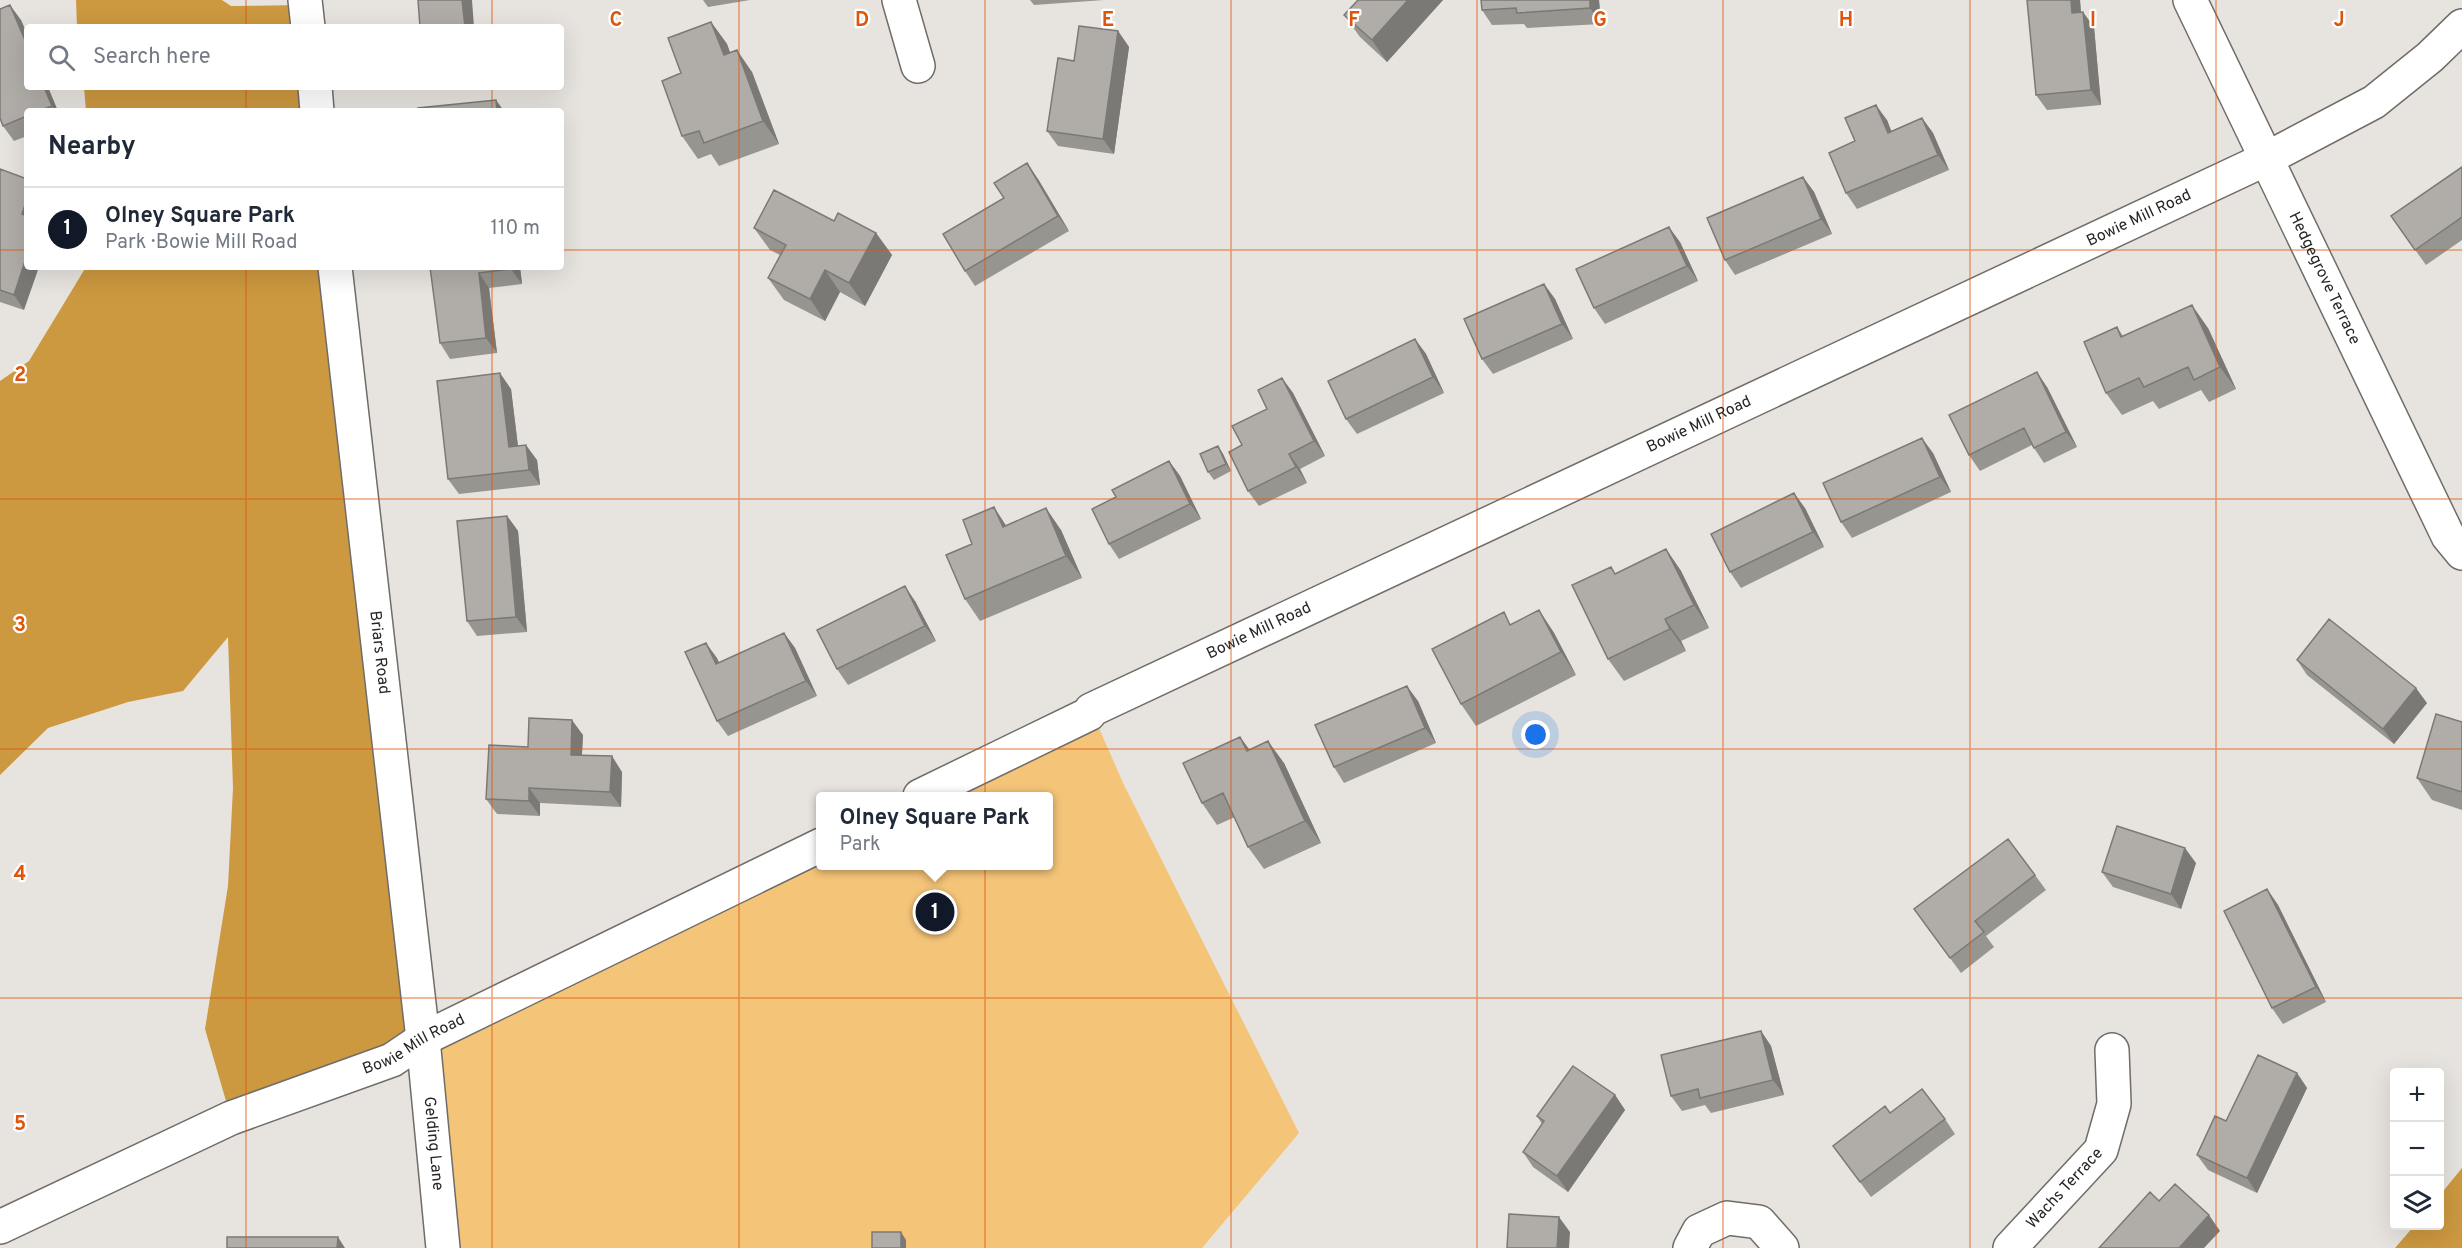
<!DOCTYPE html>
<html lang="en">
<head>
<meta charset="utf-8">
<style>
  body { margin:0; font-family:Overpass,sans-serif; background:#f6f6f7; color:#1f2937 }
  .controls { position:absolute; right:18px; bottom:18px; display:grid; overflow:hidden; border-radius:6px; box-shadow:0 6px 24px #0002 }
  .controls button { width:54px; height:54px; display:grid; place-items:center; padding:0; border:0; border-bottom:2px solid #e0e1e3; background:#fff; color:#1f2937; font:30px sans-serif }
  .you { position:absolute; left:1536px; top:735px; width:21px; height:21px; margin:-15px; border:4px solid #fff; border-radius:50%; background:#1a73e8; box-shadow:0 0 0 9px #1a73e833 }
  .badge { display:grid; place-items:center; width:39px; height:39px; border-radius:50%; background:#111827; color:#fff; font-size:20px; font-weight:700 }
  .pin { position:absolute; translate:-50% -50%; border:3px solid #fff; box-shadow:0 2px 6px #0006 }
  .popup { position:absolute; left:816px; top:792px; width:237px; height:78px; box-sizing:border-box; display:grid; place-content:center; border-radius:6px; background:#fff; filter:drop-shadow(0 2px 4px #0005); font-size:20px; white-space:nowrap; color:#747a83 }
  .popup b { font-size:22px; color:#1f2937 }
  .popup::after { content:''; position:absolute; left:50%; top:100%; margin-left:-12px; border:12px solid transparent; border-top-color:#fff }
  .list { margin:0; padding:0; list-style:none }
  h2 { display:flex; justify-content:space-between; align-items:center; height:78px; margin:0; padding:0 24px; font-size:26px }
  h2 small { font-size:20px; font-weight:400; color:#747a83 }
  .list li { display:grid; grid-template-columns:39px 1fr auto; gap:18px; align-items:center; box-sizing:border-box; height:84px; padding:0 24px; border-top:2px solid #e0e1e3 }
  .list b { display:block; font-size:22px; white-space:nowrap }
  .list p { margin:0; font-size:20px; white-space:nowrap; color:#747a83 }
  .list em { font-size:20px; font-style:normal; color:#747a83 }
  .icon { flex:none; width:33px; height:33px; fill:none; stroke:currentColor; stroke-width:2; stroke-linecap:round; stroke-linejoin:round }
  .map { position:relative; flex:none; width:2462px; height:1248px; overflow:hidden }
  .search { position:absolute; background:#fff; box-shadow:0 6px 24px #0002; left:24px; top:24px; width:540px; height:66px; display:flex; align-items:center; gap:15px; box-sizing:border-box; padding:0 21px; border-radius:6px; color:#747a83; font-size:22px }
  .panel { position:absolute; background:#fff; box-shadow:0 6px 24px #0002; left:24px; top:108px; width:540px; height:162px; border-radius:6px }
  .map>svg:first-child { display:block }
  .green { fill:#f4c478 }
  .forest { fill:#cc9840 }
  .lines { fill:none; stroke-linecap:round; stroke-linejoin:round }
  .minor-casing { stroke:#706d69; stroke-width:36 }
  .minor { stroke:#fff; stroke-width:33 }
  .wall { fill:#979590 }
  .shaded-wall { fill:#7b7976 }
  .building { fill:#b0ada8; stroke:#7b7976; stroke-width:1.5 }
  .grid { fill:none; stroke:#de560d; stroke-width:1.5; stroke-opacity:0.55 }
  .labels { text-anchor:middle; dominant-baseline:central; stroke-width:4.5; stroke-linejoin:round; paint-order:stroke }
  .street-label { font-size:16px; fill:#282625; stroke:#fff }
  .grid-label { font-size:20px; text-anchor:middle; font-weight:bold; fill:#de560d; stroke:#fff; stroke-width:4.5; stroke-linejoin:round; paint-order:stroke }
</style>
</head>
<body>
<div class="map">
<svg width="2462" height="1248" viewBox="0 0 2462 1248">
  <rect width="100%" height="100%" fill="#e7e4df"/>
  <path class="green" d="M1091 710 1124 785 1299 1133 1202 1248H443L423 1039 821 843V866H1049V796H916Z"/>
  <path class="forest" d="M76 0H222L231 6 305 5 308 27H77Z
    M84 87H315L317 111H86Z
    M86 267H335L423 1039 231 1118 205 1029 228 886 233 788 228 637 183 691 128 702 48 728 0 775V381L29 361Z
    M2462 1168V1248H2395L2414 1226H2440V1195Z"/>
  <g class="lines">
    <g class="minor-casing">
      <g id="minor">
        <path d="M305 0 308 27"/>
        <path d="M899 0 918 66"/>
        <path id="s1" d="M2190 0 2448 536 2462 553"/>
        <path d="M315 87 317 111"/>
        <path id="s2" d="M335 267 423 1039 443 1248"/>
        <path id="s3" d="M920 796 1089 714 1091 710 2266 159 2374 102 2430 57 2462 26"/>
        <path id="s4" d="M0 1227 231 1118 392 1060 423 1039 821 845"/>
        <path d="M1690 1248 1699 1231 1727 1218 1759 1222 1782 1248"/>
        <path id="s5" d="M2010 1248 2101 1150 2114 1104 2112 1050"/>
      </g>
    </g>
    <use href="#minor" class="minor"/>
  </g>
  <path class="wall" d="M703 0H750L708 7Z
    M1030 0H1104L1034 5Z
    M1358 0H1443L1387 62 1360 37 1344 15Z
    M1481 0H1599L1601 24 1527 28 1524 24 1492 25 1482 10Z
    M2080 0 2081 12 2094 27 2101 105 2047 110 2036 95Z
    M21 20 27 34V87L58 111H27V136L14 141 3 126Z
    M711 22 727 44 730 53 752 72 779 144 719 166 711 154 698 159 682 136 681 73Z
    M1118 31 1129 47 1114 154 1058 146 1047 131 1074 61Z
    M1922 118 1933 133 1949 170 1857 209 1846 193 1855 141 1887 120 1891 131Z
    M2462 167V240L2426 265 2391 216Z
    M0 169 24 310 0 302Z
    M1803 177 1814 192 1832 234 1735 275 1725 260Z
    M1038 179 1069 231 975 286 965 271Z
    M834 221 876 233 892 255 865 306 840 292 825 321 784 300 768 278 780 255 770 250 754 228Z
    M1680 242 1698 281 1605 324 1594 308Z
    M430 267H520L522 284 489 288 497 353 450 359 440 343Z
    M1544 284 1555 299 1573 339 1493 374 1482 359Z
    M2117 327 2123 336 2208 328 2236 389 2209 402 2201 390 2159 409 2153 401 2122 415 2106 393Z
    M1415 339 1426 354 1444 393 1357 434 1346 419Z
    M1282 378 1293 393 1325 456 1300 469 1307 483 1259 506 1248 491 1267 409Z
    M2047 387 2077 447 2044 463 2032 445 1980 471 1969 455Z
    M511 389 518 446 537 460 540 485 459 494 448 479Z
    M1218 446 1223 454 1231 471 1214 480 1208 472Z
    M1933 453 1951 492 1852 538 1841 522Z
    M1169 461 1180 476 1201 519 1119 559 1109 544 1116 497Z
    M1805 508 1824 547 1741 588 1730 572Z
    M507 516 518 531 527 632 477 636 467 621Z
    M1006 525 1061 530 1082 578 980 621 965 599 972 544Z
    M1666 549 1681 571 1709 628 1681 641 1686 651 1624 681 1608 659 1616 574Z
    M915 601 936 641 848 685 837 669Z
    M1539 610 1554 633 1576 675 1476 726 1461 704 1512 624Z
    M784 633 795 648 817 696 728 736 717 721 706 643 719 663Z
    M2297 660 2427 703 2394 744 2307 675Z
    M1418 701 1436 743 1344 783 1334 767Z
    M2462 722V810L2432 800 2417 778Z
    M583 735 582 755 622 772 621 807 540 803V816L497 814 486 799 528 747Z
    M1240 737 1249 749 1284 763 1321 843 1264 869 1248 847 1235 817 1217 825 1202 803Z
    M2196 863 2181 909 2113 887 2102 872Z
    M2035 875 2046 890 1986 936 1994 947 1961 973 1914 909Z
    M2267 889 2278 905 2326 1002 2283 1024 2272 1008Z
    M1761 1031 1771 1046 1784 1095 1711 1113 1705 1105 1682 1111 1671 1096Z
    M2297 1073 2307 1088 2257 1193 2208 1170 2197 1155Z
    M1615 1095 1625 1110 1568 1192 1533 1167 1523 1152 1542 1124 1537 1116Z
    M1890 1113 1945 1119 1955 1134 1871 1197 1833 1146Z"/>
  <path class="shaded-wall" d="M462 0H472L474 27H465Z
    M1408 0H1443L1387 62 1372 40Z
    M1590 0H1599L1601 24 1590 8Z
    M2071 0H2080L2082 29 2072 13Z
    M10 5 21 20 27 34V45Z
    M2083 12 2094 27 2101 105 2091 90Z
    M711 22 727 44 739 77 724 55Z
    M1118 31 1129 47 1114 154 1103 139Z
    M737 50 752 72 779 144 763 121Z
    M44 87H48L58 111H55L52 106Z
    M496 100 504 111H497Z
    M1876 105 1887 120 1898 148 1888 133Z
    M1922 118 1933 133 1949 170 1938 155Z
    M1027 163 1038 179 1069 231 1058 216Z
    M1803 177 1814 192 1832 234 1821 219Z
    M27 199V221L22 214Z
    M1669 227 1680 242 1698 281 1687 266Z
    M876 233 892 255 865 306 849 283Z
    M27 255V267H39L24 310 14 295Z
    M511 267H520L522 284 511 269Z
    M825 270 840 292 825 321 810 299Z
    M479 273 489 288 497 353 486 338Z
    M1544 284 1555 299 1573 339 1562 324Z
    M2192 305 2208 328 2236 389 2220 367Z
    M1415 339 1426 354 1444 393 1433 377Z
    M2037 372 2047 387 2077 447 2066 432Z
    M500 373 511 389 520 463 509 447Z
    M1282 378 1293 393 1325 456 1314 441Z
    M1922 438 1933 453 1951 492 1940 477Z
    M526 445 537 460 540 485 529 470Z
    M1218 446 1223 454 1231 471 1226 464Z
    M1289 454 1300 469 1307 483 1296 467Z
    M1169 461 1180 476 1201 519 1190 504Z
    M1794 493 1805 508 1824 547 1813 532Z
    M994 507 1009 530 1003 527Z
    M1046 508 1061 530 1082 578 1066 556Z
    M507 516 518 531 527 632 516 617Z
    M1666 549 1681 571 1709 628 1694 605Z
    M905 586 915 601 936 641 925 626Z
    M1539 610 1554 633 1576 675 1561 652Z
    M1665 619 1681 641 1686 651 1670 629Z
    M784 633 795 648 817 696 806 681Z
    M706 643 717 658 727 680 716 664Z
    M1407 686 1418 701 1436 743 1425 728Z
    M2416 688 2427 703 2394 744 2383 729Z
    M572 720 583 735 581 770 571 755Z
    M1240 737 1256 759 1247 751Z
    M1268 741 1284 763 1321 843 1305 821Z
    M612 756 622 772 621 807 610 792Z
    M529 788 540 803V816L529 801Z
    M2185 848 2196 863 2181 909 2171 894Z
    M2267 889 2278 905 2326 1002 2316 987Z
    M1761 1031 1771 1046 1784 1095 1773 1080Z
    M2297 1073 2307 1088 2257 1193 2247 1178Z
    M1615 1095 1625 1110 1568 1192 1557 1176Z
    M2209 1215 2220 1231 2204 1248H2179Z
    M1559 1217 1570 1232 1569 1248H1557Z
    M901 1232 906 1240V1248H901Z
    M338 1237 345 1248H337Z"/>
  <path class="building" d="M418 0H462L465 27H420Z
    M1358 0H1408L1372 40 1344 15Z
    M1481 0H1590V8L1517 13 1516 8 1482 10Z
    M2027 0H2071L2072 13 2083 12 2091 90 2036 95Z
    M10 5 27 45V87H44L52 106 39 111H27V116L3 126 0 118V9Z
    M711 22 724 55 737 50 763 121 704 143 699 131 682 136 662 81 681 73 668 38Z
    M1079 26 1118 31 1103 139 1047 131 1058 58 1074 61Z
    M496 100 497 111H419L418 108Z
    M1876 105 1888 133 1922 118 1938 155 1846 193 1829 153 1855 141 1845 118Z
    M1027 163 1058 216 965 271 943 234 1004 198 994 183Z
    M2462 167V217L2415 250 2391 216Z
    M0 169 27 179V199L22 214 27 216V255L14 295 0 290Z
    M1803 177 1821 219 1725 260 1707 218Z
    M774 190 834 221 838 213 876 233 849 283 825 270 810 299 768 278 786 245 754 228Z
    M1669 227 1687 266 1594 308 1576 269Z
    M430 267H511V269L479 273 486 338 440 343Z
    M1544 284 1562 324 1482 359 1464 319Z
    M2192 305 2220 367 2194 380 2188 367 2144 387 2139 378 2106 393 2084 342 2117 327 2121 337Z
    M1415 339 1433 377 1346 419 1328 381Z
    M2037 372 2066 432 2034 448 2024 428 1969 455 1949 415Z
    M500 373 509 447 526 445 529 470 448 479 437 381Z
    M1282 378 1314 441 1289 454 1296 467 1248 491 1229 452 1242 445 1232 426 1267 409 1258 390Z
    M1922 438 1940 477 1841 522 1823 483Z
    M1218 446 1226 464 1208 472 1200 454Z
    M1169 461 1190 504 1109 544 1092 509 1116 497 1112 490Z
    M1794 493 1813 532 1730 572 1711 534Z
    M994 507 1003 527 1046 508 1066 556 965 599 946 555 972 544 963 520Z
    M507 516 516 617 467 621 457 521Z
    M1666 549 1694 605 1665 619 1670 629 1608 659 1572 585 1611 567 1615 574Z
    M905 586 925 626 837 669 817 630Z
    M1539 610 1561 652 1461 704 1432 649 1504 612 1510 625Z
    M2329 619 2416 688 2383 729 2297 660Z
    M784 633 806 681 717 721 685 652 706 643 716 664Z
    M1407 686 1425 728 1334 767 1315 725Z
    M2436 714 2462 722V792L2417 778Z
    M529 718 572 720 571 755 612 756 610 792 529 788V801L486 799 489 745 528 747Z
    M1240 737 1247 751 1268 741 1305 821 1248 847 1223 793 1202 803 1183 763Z
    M2117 826 2185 848 2171 894 2102 872Z
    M2008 839 2035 875 1975 921 1984 932 1950 958 1914 909Z
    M2267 889 2316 987 2272 1008 2224 911Z
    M1761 1031 1773 1080 1700 1098 1698 1089 1671 1096 1661 1055Z
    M2258 1055 2297 1073 2247 1178 2197 1155 2215 1116 2226 1121Z
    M1573 1066 1615 1095 1557 1176 1523 1152 1544 1121 1537 1116Z
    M1922 1089 1945 1119 1860 1182 1833 1146 1885 1106 1890 1113Z
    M2175 1184 2209 1215 2179 1248H2099L2150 1192 2159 1201Z
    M1509 1214 1559 1217 1557 1248H1507Z
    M872 1232H901V1248H872Z
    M227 1237H338L337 1248H227Z"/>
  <path class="grid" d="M246 0V27M492 0V27M739 0V1248M985 0V1248M1231 0V1248M1477 0V1248M1723 0V1248M1970 0V1248M2216 0V1248M246 87V111M492 87V111M0 250H27M561 250H2462M246 267V1248M492 267V1248M0 499H2462M0 749H2462M0 998H2462"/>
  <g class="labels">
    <g class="street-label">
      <text stroke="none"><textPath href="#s3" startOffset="1350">Bowie Mill Road</textPath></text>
      <text stroke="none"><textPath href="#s1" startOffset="309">Hedgegrove Terrace</textPath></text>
      <text stroke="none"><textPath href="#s3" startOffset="864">Bowie Mill Road</textPath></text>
      <text stroke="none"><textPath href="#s3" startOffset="378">Bowie Mill Road</textPath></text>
      <text stroke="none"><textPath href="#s2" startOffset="388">Briars Road</textPath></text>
      <text stroke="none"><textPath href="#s4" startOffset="453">Bowie Mill Road</textPath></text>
      <text stroke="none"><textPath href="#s2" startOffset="882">Gelding Lane</textPath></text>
      <text stroke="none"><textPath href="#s5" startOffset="81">Wachs Terrace</textPath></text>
    </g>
  </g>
  <g class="grid-label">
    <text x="616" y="26">C</text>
    <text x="862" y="26">D</text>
    <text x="1108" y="26">E</text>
    <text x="1354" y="26">F</text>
    <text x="1600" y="26">G</text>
    <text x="1846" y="26">H</text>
    <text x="2093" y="26">I</text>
    <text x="2339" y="26">J</text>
    <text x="20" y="381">2</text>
    <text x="20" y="631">3</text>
    <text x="20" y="880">4</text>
    <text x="20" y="1130">5</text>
  </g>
</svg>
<div class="controls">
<button>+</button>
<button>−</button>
<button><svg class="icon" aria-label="layers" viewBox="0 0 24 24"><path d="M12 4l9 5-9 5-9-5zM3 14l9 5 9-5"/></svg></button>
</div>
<div class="you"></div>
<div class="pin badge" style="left:935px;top:912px">1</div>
<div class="popup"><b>Olney Square Park</b>Park</div>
<div class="search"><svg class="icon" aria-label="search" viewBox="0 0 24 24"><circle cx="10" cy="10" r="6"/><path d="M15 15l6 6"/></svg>Search here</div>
<section class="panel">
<h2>Nearby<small></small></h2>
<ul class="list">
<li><span class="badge">1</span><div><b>Olney Square Park</b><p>Park · Bowie Mill Road</p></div><em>110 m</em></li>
</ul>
</section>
</div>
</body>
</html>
